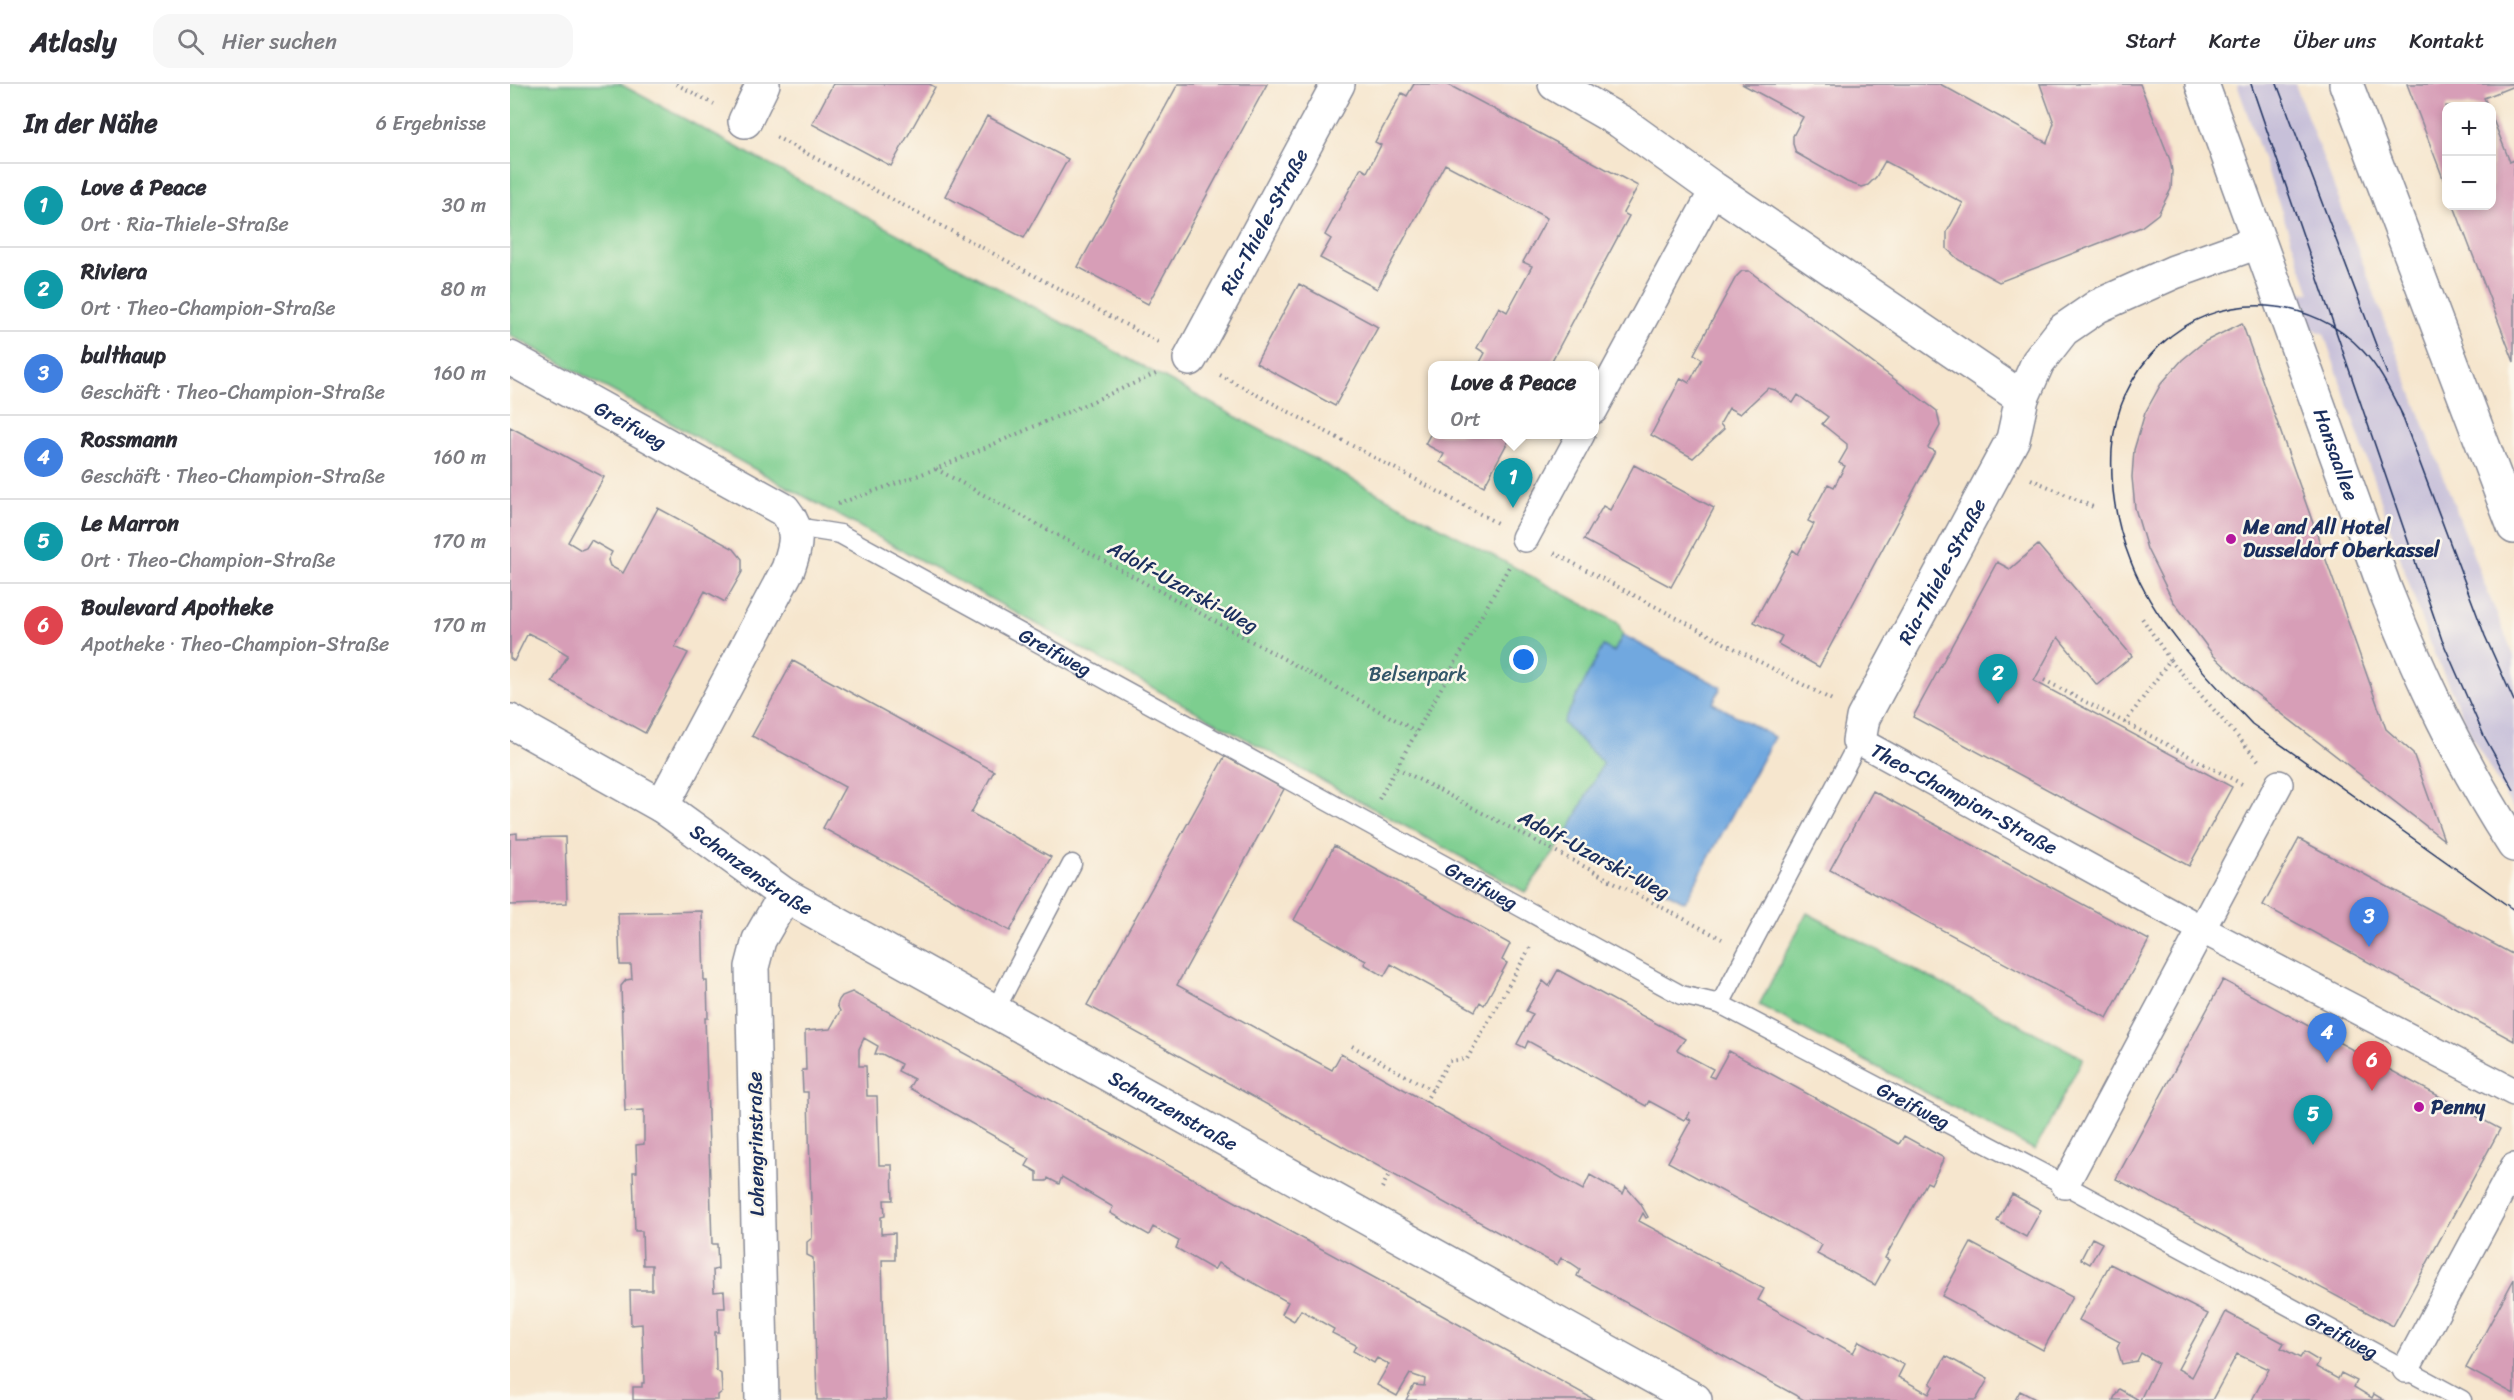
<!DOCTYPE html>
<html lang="de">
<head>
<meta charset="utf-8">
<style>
  body { margin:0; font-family:Sriracha,sans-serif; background:#f7f7f7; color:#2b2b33 }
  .controls { position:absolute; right:18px; top:18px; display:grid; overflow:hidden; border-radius:12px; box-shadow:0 3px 9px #0003 }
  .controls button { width:54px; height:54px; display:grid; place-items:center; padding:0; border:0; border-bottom:2px solid #e1e1e2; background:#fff; color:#2b2b33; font:30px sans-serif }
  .you { position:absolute; left:1014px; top:576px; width:21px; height:21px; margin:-15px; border:4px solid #fff; border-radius:50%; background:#1a73e8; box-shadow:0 0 0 9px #1a73e833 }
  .badge { display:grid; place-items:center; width:39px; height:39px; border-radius:50%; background:#2563eb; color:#fff; font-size:20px; font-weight:700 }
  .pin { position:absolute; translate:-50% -50px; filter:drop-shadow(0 2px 3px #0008) }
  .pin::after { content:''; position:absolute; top:32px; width:21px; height:18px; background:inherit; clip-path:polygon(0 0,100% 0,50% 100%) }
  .popup { position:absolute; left:918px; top:277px; width:171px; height:78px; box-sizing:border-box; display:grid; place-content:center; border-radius:12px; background:#fff; filter:drop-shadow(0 2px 4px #0005); font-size:20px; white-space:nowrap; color:#7c7c81 }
  .popup b { font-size:22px; color:#2b2b33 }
  .popup::after { content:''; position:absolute; left:50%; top:100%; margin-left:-12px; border:12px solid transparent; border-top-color:#fff }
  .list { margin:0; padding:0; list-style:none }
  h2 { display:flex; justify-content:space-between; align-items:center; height:78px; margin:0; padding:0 24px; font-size:26px }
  h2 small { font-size:20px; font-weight:400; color:#7c7c81 }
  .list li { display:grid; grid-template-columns:39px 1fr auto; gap:18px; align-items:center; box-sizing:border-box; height:84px; padding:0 24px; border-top:2px solid #e1e1e2 }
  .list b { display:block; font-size:22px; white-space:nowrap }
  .list p { margin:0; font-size:20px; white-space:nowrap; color:#7c7c81 }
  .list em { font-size:20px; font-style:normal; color:#7c7c81 }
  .icon { flex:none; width:33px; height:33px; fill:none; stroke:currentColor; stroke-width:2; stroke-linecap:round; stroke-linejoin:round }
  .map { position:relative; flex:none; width:2004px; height:1316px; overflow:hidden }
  header { display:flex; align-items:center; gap:36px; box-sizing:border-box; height:84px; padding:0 30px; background:#fff; border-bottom:2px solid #e1e1e2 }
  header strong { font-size:28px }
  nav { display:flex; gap:33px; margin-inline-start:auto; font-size:21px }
  .search { width:420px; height:54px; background:#f7f7f7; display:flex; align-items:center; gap:15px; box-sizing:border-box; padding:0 21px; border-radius:18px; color:#7c7c81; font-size:22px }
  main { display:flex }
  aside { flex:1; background:#fff }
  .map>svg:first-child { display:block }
  .industrial { fill:#c7c0d9 }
  .green { fill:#7dce8f; stroke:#4c7e76; stroke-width:1.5 }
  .water { fill:#71a8df; stroke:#466c9e; stroke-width:1.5 }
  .building { fill:#d79eb7 }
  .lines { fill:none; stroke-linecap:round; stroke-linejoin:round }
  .service-casing { stroke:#888a96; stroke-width:21 }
  .pedestrian-casing { stroke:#888a96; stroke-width:30 }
  .minor-casing { stroke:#888a96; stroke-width:36 }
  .tertiary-casing { stroke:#888a96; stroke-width:36 }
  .path { stroke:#888a96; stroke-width:4; stroke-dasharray:1.5 4.5; stroke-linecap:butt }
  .service { stroke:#fff; stroke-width:18 }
  .pedestrian { stroke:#fff; stroke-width:27 }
  .minor { stroke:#fff; stroke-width:33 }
  .tertiary { stroke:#fff; stroke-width:33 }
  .tram { stroke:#1b2f5e; stroke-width:1.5 }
  .poi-dot { fill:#b5179e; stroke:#fbf7ec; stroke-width:2 }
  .labels { text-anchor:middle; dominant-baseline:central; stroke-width:5; stroke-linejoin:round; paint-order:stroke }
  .street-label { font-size:20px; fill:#1b2f5e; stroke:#fbf7ec }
  .poi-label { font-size:20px; font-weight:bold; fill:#1b2f5e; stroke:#fbf7ec; text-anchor:start }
  .park-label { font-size:20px; fill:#34576a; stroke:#fbf7ec }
</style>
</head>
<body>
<header>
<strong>Atlasly</strong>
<div class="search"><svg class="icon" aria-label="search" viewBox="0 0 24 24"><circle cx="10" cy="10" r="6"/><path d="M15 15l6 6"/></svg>Hier suchen</div>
<nav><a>Start</a><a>Karte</a><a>Über uns</a><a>Kontakt</a></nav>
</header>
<main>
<aside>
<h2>In der Nähe<small>6 Ergebnisse</small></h2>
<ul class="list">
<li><span class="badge" style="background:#0f9aa8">1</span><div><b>Love &amp; Peace</b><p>Ort · Ria-Thiele-Straße</p></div><em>30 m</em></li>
<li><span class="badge" style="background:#0f9aa8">2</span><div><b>Riviera</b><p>Ort · Theo-Champion-Straße</p></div><em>80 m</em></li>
<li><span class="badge" style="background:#3f7fe0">3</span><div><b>bulthaup</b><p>Geschäft · Theo-Champion-Straße</p></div><em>160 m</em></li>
<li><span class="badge" style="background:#3f7fe0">4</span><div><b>Rossmann</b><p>Geschäft · Theo-Champion-Straße</p></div><em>160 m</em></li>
<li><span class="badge" style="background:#0f9aa8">5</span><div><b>Le Marron</b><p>Ort · Theo-Champion-Straße</p></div><em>170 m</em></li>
<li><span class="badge" style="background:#e0444e">6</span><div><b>Boulevard Apotheke</b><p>Apotheke · Theo-Champion-Straße</p></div><em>170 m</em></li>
</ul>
</aside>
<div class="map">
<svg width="2004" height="1316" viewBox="0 0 2004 1316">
  <rect width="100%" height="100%" fill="#fbf7ec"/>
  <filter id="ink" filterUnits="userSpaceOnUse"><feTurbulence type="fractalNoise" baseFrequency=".0167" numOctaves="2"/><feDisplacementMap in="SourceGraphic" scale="12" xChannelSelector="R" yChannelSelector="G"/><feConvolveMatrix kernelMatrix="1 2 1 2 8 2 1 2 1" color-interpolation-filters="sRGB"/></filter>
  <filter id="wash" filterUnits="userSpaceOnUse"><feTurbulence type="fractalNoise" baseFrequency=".008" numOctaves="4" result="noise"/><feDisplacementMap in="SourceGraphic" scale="24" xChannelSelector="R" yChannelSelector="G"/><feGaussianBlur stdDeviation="1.35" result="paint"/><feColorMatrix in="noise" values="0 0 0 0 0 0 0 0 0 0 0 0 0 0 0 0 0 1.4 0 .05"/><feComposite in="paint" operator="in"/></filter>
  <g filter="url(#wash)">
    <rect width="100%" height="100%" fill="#f6e6ce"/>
    <path class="industrial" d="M1727 0H1785L1975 502 2004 572V727L1963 655 1919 558 1814 250 1797 242 1784 208 1800 209Z"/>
    <path class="green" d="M0 0H110L1108 539 1113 551 1104 568 1093 562V679L1055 754 1015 808 0 251Z
      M1297 829 1573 974 1525 1066 1249 921Z"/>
    <path class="water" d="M1113 551 1211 603 1203 619 1264 653 1175 818 1055 754 1093 679 1053 639 1093 562 1104 568Z"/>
    <g id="blocks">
      <path class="building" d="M323 0H419L425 3 381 82 302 40Z
        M668 0H757L638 220 568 183Z
        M904 0H937L1128 102 1113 129 1119 132 1039 282H968L975 269 967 264 989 223 997 228 1022 182 1013 178 1037 134 935 80 867 205 810 174 821 155 815 151 851 84 857 88 871 61 865 58 892 9 897 12Z
        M1232 0H1430L1537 59 1544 39 1530 0H1630L1660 76 1662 87 1661 105 1648 130 1631 143 1489 198 1449 176 1437 165V148L1453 119 1375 77 1366 93 1358 101 1351 103 1337 98 1286 69 1283 60V52L1293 33Z
        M1897 0H2004V2L1974 14 1978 22H1936V102Z
        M477 32 558 75 514 154 435 112Z
        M1982 33 2000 78 2004 76V278L1944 122H1982Z
        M1232 187H1239L1427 327 1430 342 1418 364 1425 367 1309 583 1268 560 1272 552 1244 538 1283 466 1288 470 1304 440 1298 437 1318 400 1324 403 1335 382 1329 379 1337 365V360L1312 340 1318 333 1288 311 1283 319 1265 306 1258 304 1230 330 1219 324 1210 340 1214 345 1183 374 1141 351 1171 294 1179 299 1192 275 1184 270 1226 193Z
        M789 200 868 243 825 322 746 279Z
        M1732 239 1876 645 1903 669 1934 756 1735 601 1704 572 1663 517 1637 465 1625 424 1622 393 1624 366 1635 329 1651 300 1672 276 1694 258Z
        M0 343 94 393 58 458 71 466 76 464 81 456 102 468 98 476 100 482 113 489 148 424 224 465 232 475V488L215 518 195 507 165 563 178 569 135 649 42 598 58 571 38 559 18 549 4 577 0 574Z
        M922 347V350H1002L974 402 930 378 934 370 915 360Z
        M1124 381 1204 424 1161 503 1074 456 1093 422 1100 426Z
        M1528 461 1622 572 1587 601 1548 553 1524 597 1722 703 1679 782 1403 633 1487 478 1500 485Z
        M283 577 484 687 461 729 541 773 500 847 313 744 335 703 242 652Z
        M715 672 774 705 667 901 822 986 831 970 1073 1106 1080 1091 1113 1110 1116 1103 1130 1119 1138 1133 1136 1134 1133 1129 1129 1137 1254 1205 1248 1216 1343 1269 1349 1257 1394 1281 1388 1293 1419 1310 1423 1302 1420 1300 1436 1272 1478 1295 1466 1316H1294L1067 1192 1070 1185 1061 1179 1051 1174 1047 1181 577 921Z
        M1363 707 1639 856 1597 934 1320 786Z
        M7 749V754L55 753 57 819 0 821V750Z
        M1789 755 2004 871V957L1753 821Z
        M824 762 1000 860 992 876 997 879 974 921 970 918 965 927 881 880 874 892 854 880 856 877 784 836Z
        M192 827 194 897H197L198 934H195L202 1160H207L208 1185 203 1186 204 1208 214 1207 215 1224H208L209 1248H205L206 1286 211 1290 212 1308 208 1311V1316H123V1303H132V1299H134L132 1240 121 1241 120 1206H142V1181H133L132 1147H125L123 1088H127L126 1061 134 1060V1026L115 1027 111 902 116 896 122 895 121 881H110L108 829Z
        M1048 886 1175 955 1167 966 1203 985 1199 992 1204 994 1219 967 1389 1060 1394 1052 1434 1074 1421 1100 1417 1098 1375 1174 1379 1176 1365 1201 1307 1170 1312 1161 1158 1078 1181 1036 1177 1034 1180 1028 1174 1036 1139 1017 1136 1022 1018 957 1015 964 1007 960 1023 930 1016 927 1033 897 1039 902Z
        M1713 896 1990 1045 1883 1242 1606 1095Z
        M342 908 874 1199 1085 1316H896L904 1301 914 1302 915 1295 900 1290 887 1312 867 1301 879 1280 867 1274 864 1279 843 1267 846 1261 822 1249 824 1245 791 1226 784 1237 772 1230 778 1218 708 1179 704 1186 666 1164 669 1157 643 1143 639 1151 600 1129 603 1123 552 1093 549 1100 538 1094 537 1097H527V1088L516 1082 520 1075 504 1066 505 1064 399 1004 404 995 388 987 391 980 372 970H365L368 962 354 954 349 965V982H356L357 1012H367L369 1081H382L383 1116H374L375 1132 371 1133V1150L385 1149V1176H372L376 1316H307L303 1174 297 1171V1158L302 1154 298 1014V1008H293L292 986H296L295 947 320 945 330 927 327 921 329 916 332 912Z
        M1502 1110 1531 1126 1516 1153 1487 1137Z
        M1582 1154 1592 1159 1580 1180 1571 1175Z
        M1461 1159 1562 1213 1533 1266 1432 1212Z
        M1600 1180 1698 1230 1668 1285 1682 1293 1716 1228 1774 1259 1771 1264 1790 1274 1794 1268 1809 1277 1806 1283 1828 1295 1831 1289 1847 1297 1844 1303 1862 1314 1864 1310 1874 1316H1742L1759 1285 1727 1270 1702 1316H1630L1648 1279 1631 1269 1627 1277 1612 1280 1607 1264 1610 1258 1569 1236Z
        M2004 1195V1310L1956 1284Z
        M1609 1305 1629 1316H1603Z
        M1510 1307 1527 1316H1505Z"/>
    </g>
  </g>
  <g filter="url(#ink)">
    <use href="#blocks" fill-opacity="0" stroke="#888a96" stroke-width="1.5"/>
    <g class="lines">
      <g class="service-casing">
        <g id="service">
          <path id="s1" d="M286 443 330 450 1171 911 1210 920 1555 1101 1952 1316"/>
          <path d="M1210 920 1349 657"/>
          <path d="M484 928 562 780"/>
        </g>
      </g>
      <g class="pedestrian-casing">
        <g id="pedestrian">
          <path d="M1084 326 1204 105"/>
          <path d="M1015 454 1071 350"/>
          <path id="s2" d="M1349 657 1693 846 2004 1008"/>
          <path d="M1555 1101 1769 700"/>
          <path d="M1896 1285 2004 1083"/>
        </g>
      </g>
      <g class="minor-casing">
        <g id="minor">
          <path d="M1045 0 1111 38 1204 105 1512 314"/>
          <path d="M235 37 253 0"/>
          <path id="s3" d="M0 274 274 426C291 447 286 461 278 485L152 722"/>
          <path id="s4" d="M680 275 828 0"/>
          <path id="s5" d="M0 637 152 722 275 811 1185 1316"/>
          <path id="s6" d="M1349 657 1353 634 1503 355 1512 314 1528 278 1553 246 1588 222 1664 188 1748 158"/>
          <path d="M252 1316 242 883 249 856 275 811"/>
        </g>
      </g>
      <g class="tertiary-casing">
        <g id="tertiary">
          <path id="s7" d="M1692 0 1875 505C1911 594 1951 680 2004 761"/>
          <path d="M1836 0 2004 443"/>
        </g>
      </g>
      <path class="path" d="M166 0 204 20
        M266 53 648 258
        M710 291 987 439
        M426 385 906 647
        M1521 395 1583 423
        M328 420 426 385 648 289
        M1044 469 1324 617
        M1660 576 1749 677
        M1534 596 1732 700
        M1615 639 1660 576 1630 531
        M887 684 1212 855
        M869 715 1000 481
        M842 962 922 1006
        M915 1018 939 977 957 975 1022 860
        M872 1104 880 1088"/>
      <use href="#service" class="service"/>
      <use href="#pedestrian" class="pedestrian"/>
      <use href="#minor" class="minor"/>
      <use href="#tertiary" class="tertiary"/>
      <path class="tram" d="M1741 0 1932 556 1974 652 2004 706
        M1767 0 1877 290
        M1890 326 1975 552 2004 617
        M1893 332C1881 309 1871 286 1853 267 1828 240 1793 224 1757 222 1673 217 1607 284 1602 366 1600 404 1607 443 1621 478 1645 540 1697 592 1742 640L2004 826"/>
    </g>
  </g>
  <g class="poi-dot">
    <circle cx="1721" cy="455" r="6"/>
    <circle cx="1909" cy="1023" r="6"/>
  </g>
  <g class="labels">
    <g class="street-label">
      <text stroke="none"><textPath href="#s4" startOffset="156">Ria-Thiele-Straße</textPath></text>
      <text stroke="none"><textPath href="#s3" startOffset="138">Greifweg</textPath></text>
      <text stroke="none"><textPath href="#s7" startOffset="394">Hansaallee</textPath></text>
      <text stroke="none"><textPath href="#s6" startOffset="190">Ria-Thiele-Straße</textPath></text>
      <text transform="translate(673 503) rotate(29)">Adolf-Uzarski-Weg</text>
      <text stroke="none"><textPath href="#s1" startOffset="290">Greifweg</textPath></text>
      <text stroke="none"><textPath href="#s2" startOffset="120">Theo-Champion-Straße</textPath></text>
      <text transform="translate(1084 771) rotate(28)">Adolf-Uzarski-Weg</text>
      <text stroke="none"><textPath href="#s5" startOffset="284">Schanzenstraße</textPath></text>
      <text stroke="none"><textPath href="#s1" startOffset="776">Greifweg</textPath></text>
      <text stroke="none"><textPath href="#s1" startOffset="1262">Greifweg</textPath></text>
      <text stroke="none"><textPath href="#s5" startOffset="770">Schanzenstraße</textPath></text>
      <text transform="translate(246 1060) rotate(-91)">Lohengrinstraße</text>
      <text stroke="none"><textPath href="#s1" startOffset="1748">Greifweg</textPath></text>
    </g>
    <g class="poi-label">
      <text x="1733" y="443">Me and All Hotel<tspan x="1733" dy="23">Dusseldorf Oberkassel</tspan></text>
      <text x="1921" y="1023">Penny</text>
    </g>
    <g class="park-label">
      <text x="908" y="590">Belsenpark</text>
    </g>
  </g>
</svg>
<div class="controls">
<button>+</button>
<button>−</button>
</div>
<div class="you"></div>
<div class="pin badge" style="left:1003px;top:424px;background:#0f9aa8">1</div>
<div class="popup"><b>Love &amp; Peace</b>Ort</div>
<div class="pin badge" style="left:1488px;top:620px;background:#0f9aa8">2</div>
<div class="pin badge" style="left:1859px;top:863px;background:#3f7fe0">3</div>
<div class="pin badge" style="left:1817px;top:979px;background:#3f7fe0">4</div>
<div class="pin badge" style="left:1803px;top:1061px;background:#0f9aa8">5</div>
<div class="pin badge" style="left:1862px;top:1007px;background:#e0444e">6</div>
</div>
</main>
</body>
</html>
